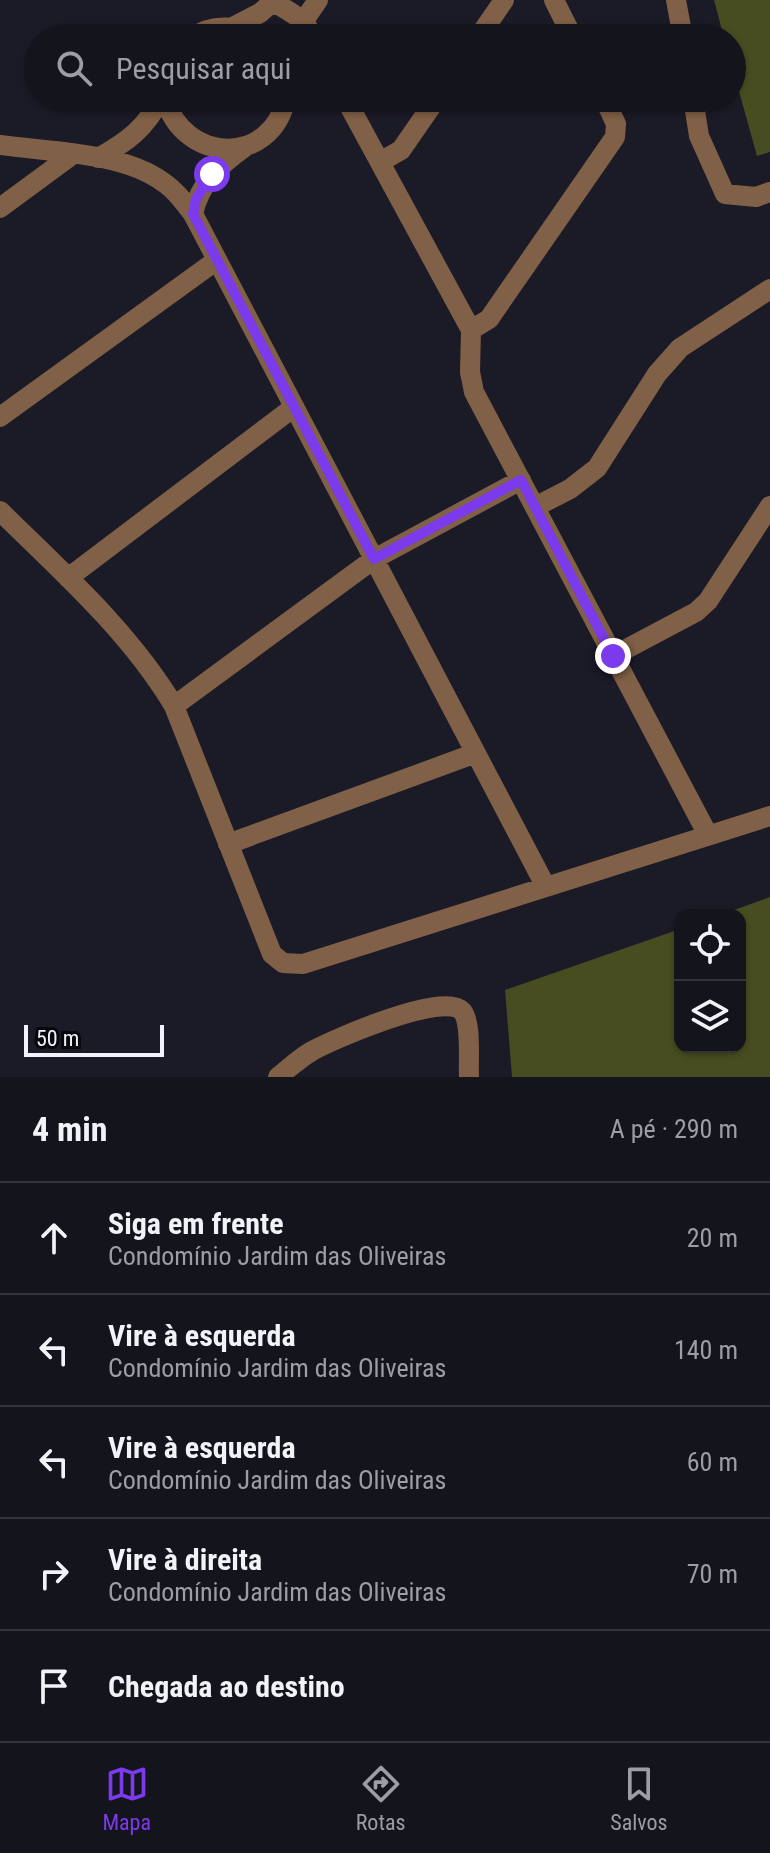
<!DOCTYPE html>
<html lang="pt">
<head>
<meta charset="utf-8">
<style>
  body { margin:0; font-family:"Roboto Condensed",sans-serif; background:#1d1d26; color:#f1f3f6 }
  .controls { position:absolute; right:24px; bottom:24px; display:grid; overflow:hidden; border-radius:16px; box-shadow:0 2px 6px #0004 }
  .controls button { width:72px; height:72px; display:grid; place-items:center; padding:0; border:0; border-bottom:2px solid #33333b; background:#14141d; color:#f1f3f6; font:40px sans-serif }
  .scale { position:absolute; left:24px; bottom:20px; width:140px; box-sizing:border-box; padding-left:8px; border:4px solid #f2f2fc; border-top:0; font-size:22px; line-height:28px; white-space:nowrap; color:#f2f2fc; -webkit-text-stroke:6px #06060b; paint-order:stroke }
  .stop { position:absolute; width:24px; height:24px; margin:-18px; border:6px solid #7c3aed; border-radius:50%; background:#fff }
  .stop.end { background:#7c3aed; border-color:#fff; box-shadow:0 2px 8px #0008 }
  .list { margin:0; padding:0; list-style:none }
  h2 { display:flex; justify-content:space-between; align-items:center; height:104px; margin:0; padding:0 32px; font-size:34px }
  h2 small { font-size:26px; font-weight:400; color:#9d9ea4 }
  .list li { display:grid; grid-template-columns:52px 1fr auto; gap:24px; align-items:center; box-sizing:border-box; height:112px; padding:0 32px; border-top:2px solid #33333b }
  .list b { display:block; font-size:30px; white-space:nowrap }
  .list p { margin:0; font-size:26px; white-space:nowrap; color:#9d9ea4 }
  .list em { font-size:26px; font-style:normal; color:#9d9ea4 }
  .icon { flex:none; width:44px; height:44px; fill:none; stroke:currentColor; stroke-width:2; stroke-linecap:round; stroke-linejoin:round }
  .map { position:relative; flex:none; width:770px; height:1077px; overflow:hidden }
  .search { position:absolute; background:#14141d; box-shadow:0 2px 6px #0004; left:24px; right:24px; top:24px; height:88px; display:flex; align-items:center; gap:20px; box-sizing:border-box; padding:0 28px; border-radius:44px; color:#9d9ea4; font-size:30px }
  .sheet { height:664px; background:#14141d }
  nav { display:flex; justify-content:space-around; align-items:center; box-sizing:border-box; height:112px; border-top:2px solid #33333b; background:#14141d; font-size:22px; color:#9d9ea4 }
  nav a { display:grid; justify-items:center; gap:4px }
  nav .on { color:#7c3aed }
  .map>svg:first-child { display:block }
  .forest { fill:#474d20 }
  .lines { fill:none; stroke-linecap:round; stroke-linejoin:round }
  .minor { stroke:#806046; stroke-width:20 }
  .route { stroke:#7c3aed; stroke-width:10 }
</style>
</head>
<body>
<div class="map">
<svg width="770" height="1077" viewBox="0 0 770 1077">
  <rect width="100%" height="100%" fill="#1b1a27"/>
  <path class="forest" d="M714 0H770V152L757 156 732 66V38H724Z
    M770 897V1077H512L505 990 680 929V1047H740V915H720Z"/>
  <g class="lines">
    <path class="minor" d="M554 0 573 38
      M676 0 683 38
      M273 2C291 12 305 19 314 38
      M303 22 318 0
      M233 27 260 13 275 0
      M192 38C212 23 239 25 260 38
      M478 38 504 0
      M165 98C183 164 272 167 286 98
      M345 98 471 330 470 372 474 392 708 835
      M693 98 699 136 725 194 756 197 770 192
      M0 145C49 152 123 152 163 182 175 190 184 202 193 214L546 887
      M98 158C127 142 146 128 161 98
      M380 162 401 150 437 98
      M0 208 72 155
      M193 214C200 182 220 165 245 147
      M471 330 489 319 615 137 616 124 604 98
      M0 417 217 260
      M535 507 570 489 597 468 657 374 680 348 770 289
      M0 511C62 572 129 631 174 706L272 954 283 963 303 964 770 816
      M68 578 294 407
      M613 656 696 612 708 601 770 506
      M174 706 374 559 521 480
      M228 844 476 753
      M278 1077C289 1068 300 1058 312 1051 334 1039 444 991 462 1011 472 1022 468 1061 469 1077"/>
  </g>
  <g class="lines">
    <path class="route" d="M212 174 196 199 193 214 374 559 521 480 613 656"/>
  </g>
</svg>
<div class="controls">
<button><svg class="icon" aria-label="locate" viewBox="0 0 24 24"><circle cx="12" cy="12" r="6"/><path d="M12 2v4M12 18v4M2 12h4M18 12h4"/></svg></button>
<button><svg class="icon" aria-label="layers" viewBox="0 0 24 24"><path d="M12 4l9 5-9 5-9-5zM3 14l9 5 9-5"/></svg></button>
</div>
<div class="scale">50 m</div>
<div class="stop" style="left:212px;top:174px"></div>
<div class="stop end" style="left:613px;top:656px"></div>
<div class="search"><svg class="icon" aria-label="search" viewBox="0 0 24 24"><circle cx="10" cy="10" r="6"/><path d="M15 15l6 6"/></svg>Pesquisar aqui</div>
</div>
<section class="sheet">
<h2>4 min<small>A pé · 290 m</small></h2>
<ul class="list">
<li><svg class="icon" aria-label="ahead" viewBox="0 0 24 24"><path d="M12 20V5M6 11l6-6 6 6"/></svg><div><b>Siga em frente</b><p>Condomínio Jardim das Oliveiras</p></div><em>20 m</em></li>
<li><svg class="icon" aria-label="left" viewBox="0 0 24 24"><path d="M17 20v-9H6M10 6l-5 5 5 5"/></svg><div><b>Vire à esquerda</b><p>Condomínio Jardim das Oliveiras</p></div><em>140 m</em></li>
<li><svg class="icon" aria-label="left" viewBox="0 0 24 24"><path d="M17 20v-9H6M10 6l-5 5 5 5"/></svg><div><b>Vire à esquerda</b><p>Condomínio Jardim das Oliveiras</p></div><em>60 m</em></li>
<li><svg class="icon" aria-label="right" viewBox="0 0 24 24"><path d="M7 20v-9h11M14 6l5 5-5 5"/></svg><div><b>Vire à direita</b><p>Condomínio Jardim das Oliveiras</p></div><em>70 m</em></li>
<li><svg class="icon" aria-label="arrive" viewBox="0 0 24 24"><path d="M6 21V4h12l-3 4 3 4H6"/></svg><div><b>Chegada ao destino</b></div></li>
</ul>
</section>
<nav>
<a class="on"><svg class="icon" aria-label="map" viewBox="0 0 24 24"><path d="M3 6l6-2 6 2 6-2v14l-6 2-6-2-6 2zM9 4v14M15 6v14"/></svg>Mapa</a>
<a><svg class="icon" aria-label="directions" viewBox="0 0 24 24"><path d="M12 3l9 9-9 9-9-9zM9 14v-3h6M13 9l2 2-2 2"/></svg>Rotas</a>
<a><svg class="icon" aria-label="saved" viewBox="0 0 24 24"><path d="M7 4h10v16l-5-4-5 4z"/></svg>Salvos</a>
</nav>
</body>
</html>
